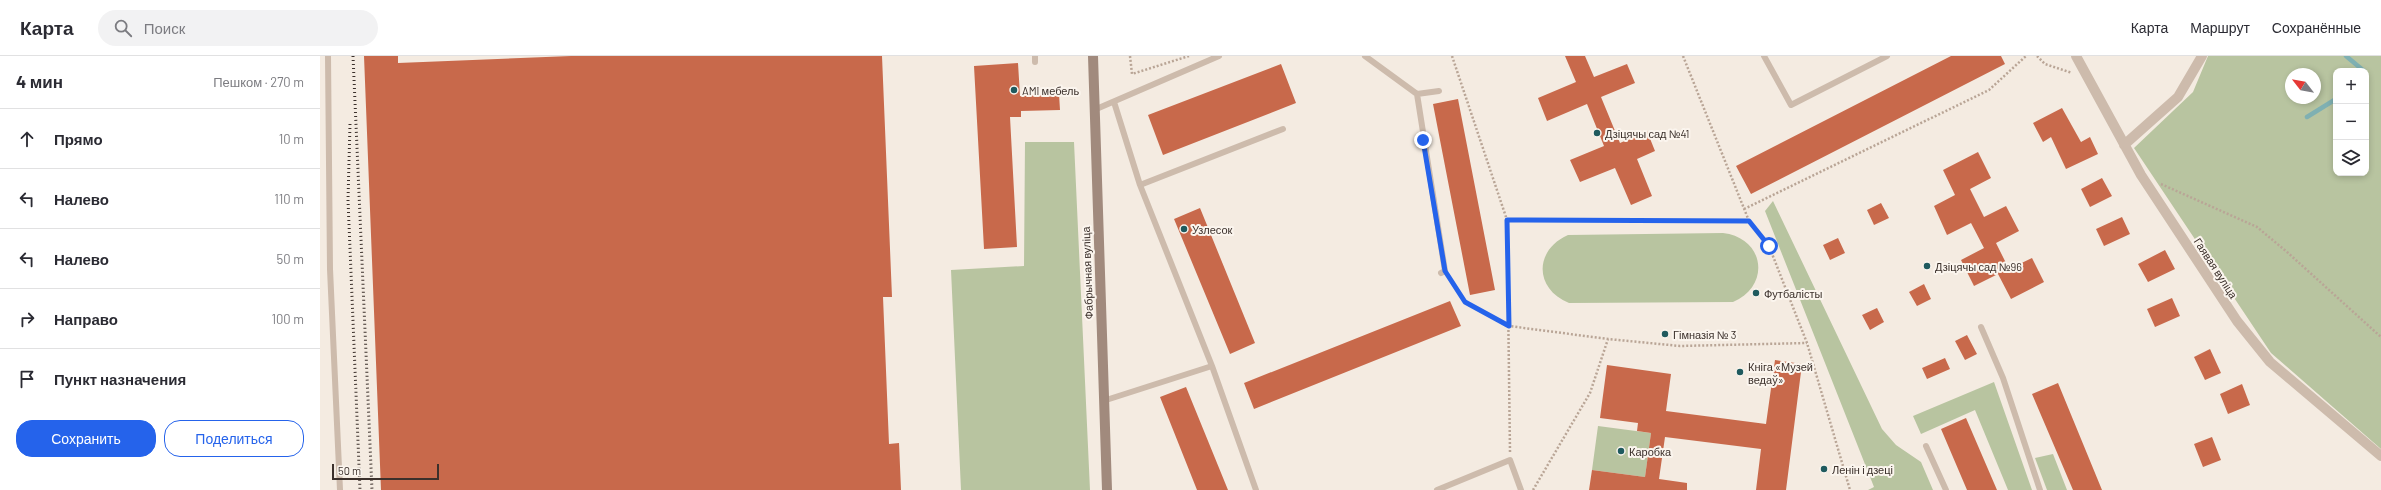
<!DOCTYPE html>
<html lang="ru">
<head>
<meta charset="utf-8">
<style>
  body { margin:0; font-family:Barlow,sans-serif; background:#f2f2f3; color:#2b2b33 }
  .controls { position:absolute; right:12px; top:12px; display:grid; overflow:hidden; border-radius:8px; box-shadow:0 2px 6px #0003 }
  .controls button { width:36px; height:36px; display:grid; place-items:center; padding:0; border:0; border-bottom:1px solid #e1e1e2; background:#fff; color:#2b2b33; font:20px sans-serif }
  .compass { position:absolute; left:1965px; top:12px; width:36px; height:36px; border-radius:50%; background:#fff; box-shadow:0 2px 6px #0003; rotate:301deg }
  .scale { position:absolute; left:12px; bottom:10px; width:107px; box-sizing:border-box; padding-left:4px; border:2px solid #3b302b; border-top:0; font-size:11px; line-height:14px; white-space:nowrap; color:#3b302b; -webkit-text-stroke:3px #fbf5ee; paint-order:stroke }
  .stop { position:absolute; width:12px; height:12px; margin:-9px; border:3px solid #2563eb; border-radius:50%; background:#fff }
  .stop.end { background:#2563eb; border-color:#fff; box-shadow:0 1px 4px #0008 }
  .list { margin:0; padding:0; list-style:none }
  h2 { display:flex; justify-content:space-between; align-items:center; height:52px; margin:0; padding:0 16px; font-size:17px }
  h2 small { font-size:13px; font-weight:400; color:#7c7c81 }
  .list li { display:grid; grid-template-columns:26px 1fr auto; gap:12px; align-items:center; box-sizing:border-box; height:60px; padding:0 16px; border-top:1px solid #e1e1e2 }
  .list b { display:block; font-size:15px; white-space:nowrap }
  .list em { font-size:13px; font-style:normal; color:#7c7c81 }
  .actions { display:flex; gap:8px; padding:12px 16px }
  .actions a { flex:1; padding:9px 0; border:1px solid #2563eb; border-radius:16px; text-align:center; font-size:14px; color:#2563eb }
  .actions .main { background:#2563eb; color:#fff }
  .icon { flex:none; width:22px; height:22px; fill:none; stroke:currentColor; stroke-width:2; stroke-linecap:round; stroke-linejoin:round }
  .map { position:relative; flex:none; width:2061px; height:434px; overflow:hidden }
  header { display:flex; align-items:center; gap:24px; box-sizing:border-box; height:56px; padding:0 20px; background:#fff; border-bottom:1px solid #e1e1e2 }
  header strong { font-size:19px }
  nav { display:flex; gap:22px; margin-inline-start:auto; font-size:14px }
  .search { width:280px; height:36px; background:#f2f2f3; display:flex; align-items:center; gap:10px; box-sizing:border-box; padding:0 14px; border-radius:22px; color:#7c7c81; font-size:15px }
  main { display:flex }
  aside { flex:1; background:#fff }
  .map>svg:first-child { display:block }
  .green { fill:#b8c4a0; fill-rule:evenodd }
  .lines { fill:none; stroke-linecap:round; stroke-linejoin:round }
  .stream { stroke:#7fb0b2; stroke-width:4.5 }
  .building { fill:#c8694b }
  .path { stroke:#b9a596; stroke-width:2.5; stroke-dasharray:2 2; stroke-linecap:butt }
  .service { stroke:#cdbbac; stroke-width:6 }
  .minor { stroke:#cdbbac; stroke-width:10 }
  .secondary { stroke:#a18a7d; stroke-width:10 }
  .rail { stroke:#3b302b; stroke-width:3; stroke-dasharray:1 3; stroke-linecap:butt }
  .route { stroke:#2563eb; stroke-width:5 }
  .poi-dot { fill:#1f5a5e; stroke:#fbf5ee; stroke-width:1.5 }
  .labels { text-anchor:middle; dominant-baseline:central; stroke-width:4; stroke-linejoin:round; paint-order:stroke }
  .poi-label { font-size:11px; fill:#3b302b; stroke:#fbf5ee; text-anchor:start }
  .street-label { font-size:11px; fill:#3b302b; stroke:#fbf5ee }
</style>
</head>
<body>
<header>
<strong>Карта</strong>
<div class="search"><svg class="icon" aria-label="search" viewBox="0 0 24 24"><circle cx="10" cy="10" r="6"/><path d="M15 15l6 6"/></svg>Поиск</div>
<nav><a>Карта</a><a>Маршрут</a><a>Сохранённые</a></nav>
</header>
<main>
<aside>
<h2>4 мин<small>Пешком · 270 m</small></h2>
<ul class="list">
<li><svg class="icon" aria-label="ahead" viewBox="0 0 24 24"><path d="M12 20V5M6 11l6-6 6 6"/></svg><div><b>Прямо</b></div><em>10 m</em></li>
<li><svg class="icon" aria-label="left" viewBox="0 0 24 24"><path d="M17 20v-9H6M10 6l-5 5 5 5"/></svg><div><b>Налево</b></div><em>110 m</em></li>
<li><svg class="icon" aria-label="left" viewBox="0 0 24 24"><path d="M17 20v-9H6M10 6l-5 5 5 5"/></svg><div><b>Налево</b></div><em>50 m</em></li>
<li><svg class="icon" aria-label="right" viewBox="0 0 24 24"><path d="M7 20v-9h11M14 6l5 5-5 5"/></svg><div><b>Направо</b></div><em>100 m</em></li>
<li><svg class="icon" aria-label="arrive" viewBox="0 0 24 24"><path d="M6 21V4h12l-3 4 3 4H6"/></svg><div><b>Пункт назначения</b></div></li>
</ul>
<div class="actions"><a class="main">Сохранить</a><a>Поделиться</a></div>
</aside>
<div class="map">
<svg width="2061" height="434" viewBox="0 0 2061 434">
  <rect width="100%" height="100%" fill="#f4ebe1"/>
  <path class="green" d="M1888 0H2061V393L1951 297 1814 92 1873 36ZM2016 15H2046V117H2016ZM1971 18H1995V42H1971Z
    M705 86H754L770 434H641L631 214 704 210Z
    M1453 145 1562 373 1576 389 1601 406 1613 434H1548L1554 431 1445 155Z
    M1403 177C1445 182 1451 230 1413 246L1249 247C1214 233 1214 194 1248 179Z
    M1674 326 1712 434H1688L1655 354 1601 378 1593 360Z
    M1278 370 1331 377 1325 421 1272 414Z
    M1733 398 1747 434H1727L1715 402Z"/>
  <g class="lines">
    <path class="stream" d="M2026 0 2044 15
      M1987 61 2016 43"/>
  </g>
  <path class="building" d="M44 0H78V7L251 0H562L572 241H563L569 388 579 387 581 434H61Z
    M1245 0H1265L1274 21 1307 8 1315 27 1281 41 1300 87 1327 75 1335 95 1317 103 1332 140 1311 149 1295 112 1260 126 1250 104 1284 90 1267 48 1227 65 1218 42 1256 26Z
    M1631 0H1681L1685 8 1431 138 1416 110Z
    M698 7 700 40 739 38 740 54 701 55V61H690L697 191 664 193 654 10Z
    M961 8 976 47 843 99 828 59Z
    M1138 43 1175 234 1150 239 1113 48Z
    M1742 52 1761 86 1770 81 1778 98 1746 113 1731 81 1723 86 1713 67Z
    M1658 96 1671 122 1650 133 1664 161 1686 150 1699 175 1676 187 1689 213 1712 202 1724 226 1691 243 1678 218 1654 230 1641 204 1664 192 1651 167 1627 179 1614 150 1635 139 1623 114Z
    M1782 122 1792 140 1770 151 1761 133Z
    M1561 147 1569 162 1554 169 1547 154Z
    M880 152 935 287 910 298 854 163Z
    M1802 161 1810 178 1784 190 1776 173Z
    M1518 182 1525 197 1510 204 1503 189Z
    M1845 194 1855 213 1828 226 1818 208Z
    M1604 228 1611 243 1597 250 1589 236Z
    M1852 242 1860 260 1835 271 1827 253Z
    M1130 245 1141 270 934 353 924 327Z
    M1557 252 1564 266 1550 274 1542 259Z
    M1647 279 1657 298 1645 304 1635 285Z
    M1890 293 1901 317 1885 324 1874 301Z
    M1625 302 1630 313 1607 323 1602 312Z
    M1455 304 1482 308 1466 434H1436L1441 393 1345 381 1339 423 1367 427V434H1269L1272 414 1325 421 1331 377 1317 375 1318 367 1280 362 1287 309 1351 318 1346 355 1446 368Z
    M1738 327 1782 434H1753L1712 338Z
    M1922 328 1930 349 1908 358 1900 338Z
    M866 331 908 434H877L840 341Z
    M1646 362 1677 434H1647L1621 373Z
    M1892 381 1901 404 1883 411 1874 388Z"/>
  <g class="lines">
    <path class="path" d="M810 0 812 18 869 0
      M1132 0 1187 164
      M1363 0 1429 165 1449 190 1487 287 1530 434
      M1717 0 1725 8 1752 17
      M1841 128 1937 171 1967 196 2061 281
      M1424 153 1669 34 1706 0
      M1130 223 1145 246 1189 270 1288 283
      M1190 396 1187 164 1429 165
      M1213 434 1270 337 1288 283 1360 290 1487 287"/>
    <path class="service" d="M8 0 10 213 20 434
      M715 0V6
      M1045 0 1097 38 1119 35
      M1444 0 1471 49 1567 0
      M1097 38 1125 215 1121 217
      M794 46 820 129 892 310 936 434
      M774 54 899 0
      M820 129 963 73
      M1661 271 1683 322 1720 434
      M783 345 892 310
      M1606 390 1626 434
      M1117 434 1190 404 1201 434"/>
    <path class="minor" d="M1756 0 1821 119 1917 265 1950 306 2061 400
      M1804 89 1858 41 1882 0"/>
    <path class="secondary" d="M773 0 787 434"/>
    <path class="rail" d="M33 0 52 434
      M30 68 28 144 40 434"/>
  </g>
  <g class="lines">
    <path class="route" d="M1103 84 1125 215 1145 246 1189 270 1187 164 1429 165 1449 190"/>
  </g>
  <g class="poi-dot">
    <circle cx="694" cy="34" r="4"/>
    <circle cx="1277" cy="77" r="4"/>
    <circle cx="864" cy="173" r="4"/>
    <circle cx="1607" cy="210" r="4"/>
    <circle cx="1436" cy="237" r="4"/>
    <circle cx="1345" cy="278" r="4"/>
    <circle cx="1420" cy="316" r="4"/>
    <circle cx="1301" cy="395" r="4"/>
    <circle cx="1504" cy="413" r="4"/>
  </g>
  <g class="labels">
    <g class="poi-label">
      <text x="702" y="34">AMI мебель</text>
      <text x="1285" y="77">Дзіцячы сад №41</text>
      <text x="872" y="173">Узлесок</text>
      <text x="1615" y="210">Дзіцячы сад №96</text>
      <text x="1444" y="237">Футбалісты</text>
      <text x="1353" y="278">Гімназія № 3</text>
      <text x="1428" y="310">Кніга «Музей<tspan x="1428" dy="13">ведаў»</tspan></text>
      <text x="1309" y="395">Каробка</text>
      <text x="1512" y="413">Ленін і дзеці</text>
    </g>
    <g class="street-label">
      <text transform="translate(1896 212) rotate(57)">Гаявая вуліца</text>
      <text transform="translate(767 217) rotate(-92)">Фабрычная вуліца</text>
    </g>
  </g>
</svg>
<div class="controls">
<button>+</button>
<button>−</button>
<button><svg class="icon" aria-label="layers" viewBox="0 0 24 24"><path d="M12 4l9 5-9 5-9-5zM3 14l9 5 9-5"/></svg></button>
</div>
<svg class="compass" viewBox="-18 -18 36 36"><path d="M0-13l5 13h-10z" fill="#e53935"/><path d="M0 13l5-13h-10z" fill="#7c7c81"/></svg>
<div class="scale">50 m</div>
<div class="stop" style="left:1449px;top:190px"></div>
<div class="stop end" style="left:1103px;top:84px"></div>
</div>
</main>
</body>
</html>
